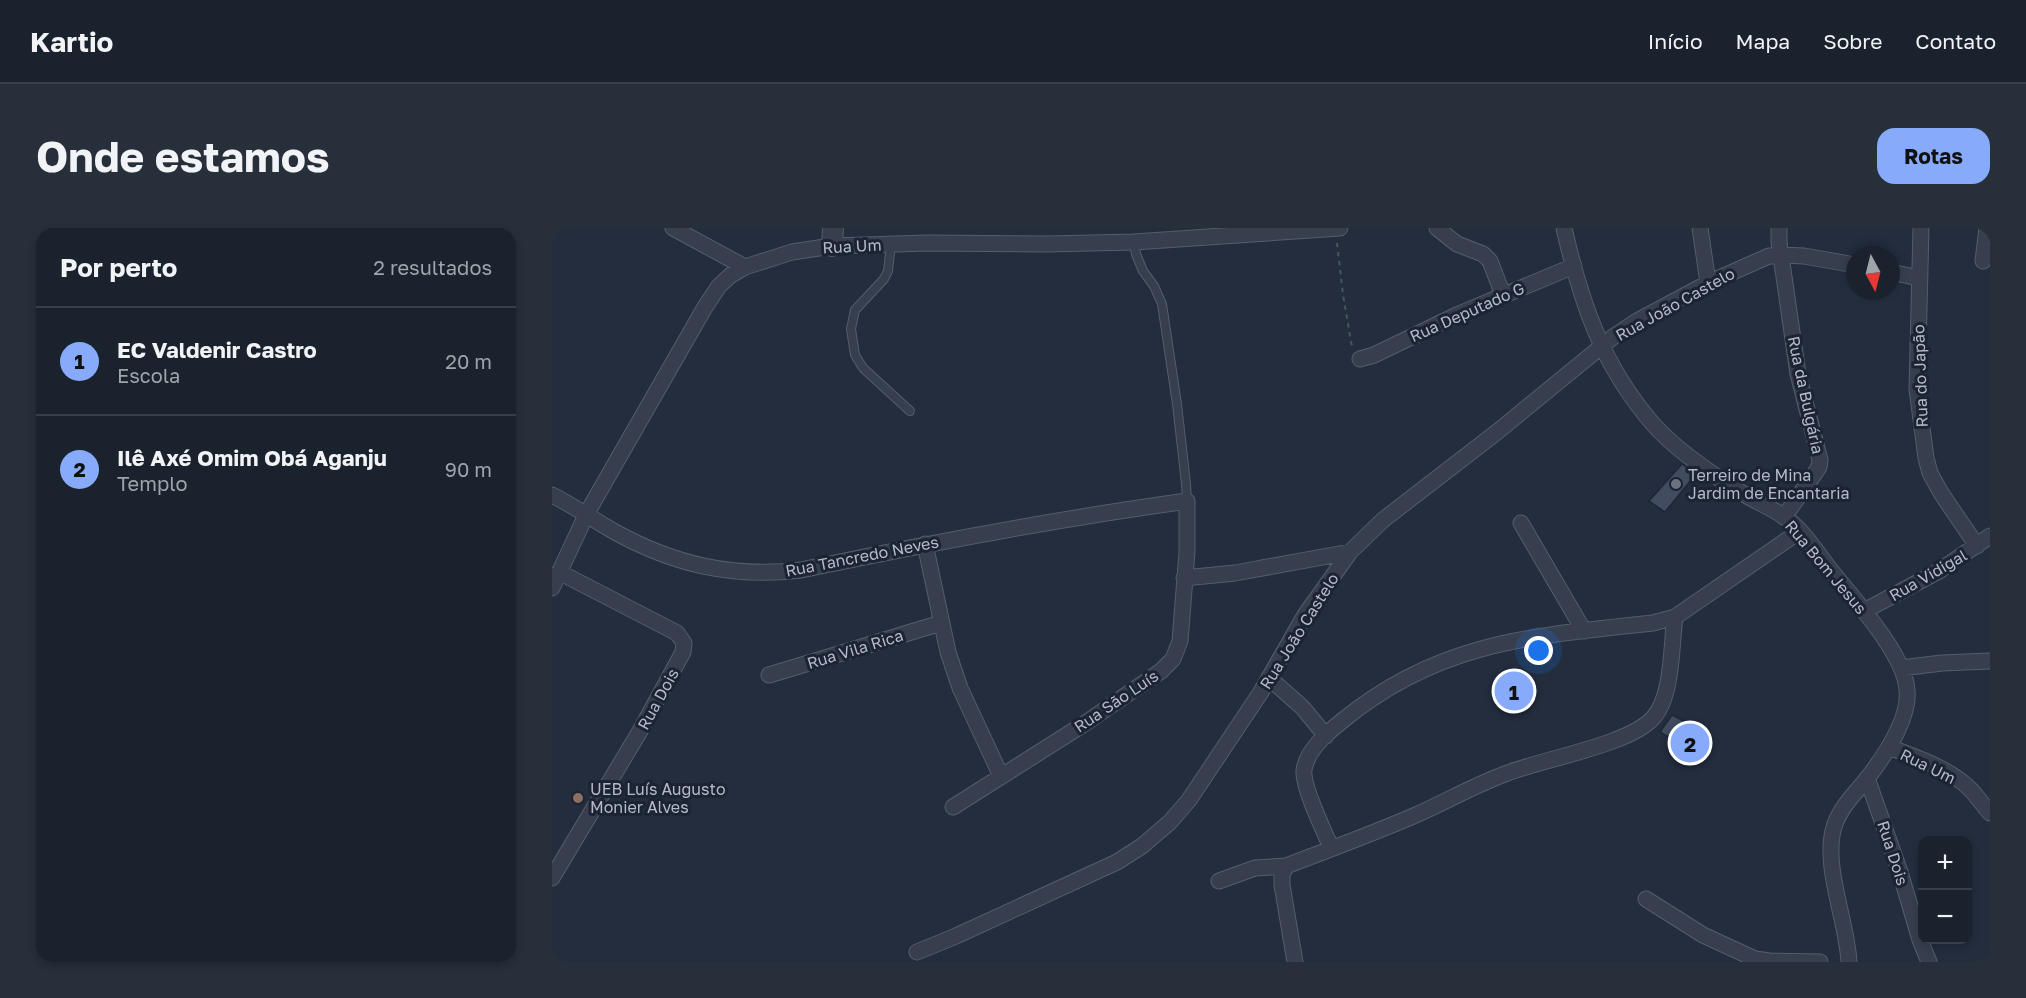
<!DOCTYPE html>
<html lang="pt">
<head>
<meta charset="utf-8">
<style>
  body { margin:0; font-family:"Golos Text",sans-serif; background:#272f3a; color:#f1f3f6 }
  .controls { position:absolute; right:18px; bottom:18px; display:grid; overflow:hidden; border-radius:12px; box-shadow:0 3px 9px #0003 }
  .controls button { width:54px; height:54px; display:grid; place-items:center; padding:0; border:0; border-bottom:2px solid #383f4a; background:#1a222e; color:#f1f3f6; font:30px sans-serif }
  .compass { position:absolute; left:1294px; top:18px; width:54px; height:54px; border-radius:50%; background:#1a222e; box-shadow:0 3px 9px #0003; rotate:173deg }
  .you { position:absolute; left:987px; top:423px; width:21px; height:21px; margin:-15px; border:4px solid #fff; border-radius:50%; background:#1a73e8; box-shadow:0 0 0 9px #1a73e833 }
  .badge { display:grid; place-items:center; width:39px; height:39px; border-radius:50%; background:#87abfa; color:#111; font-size:20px; font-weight:700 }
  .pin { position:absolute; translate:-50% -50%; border:3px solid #fff; box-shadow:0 2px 6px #0006 }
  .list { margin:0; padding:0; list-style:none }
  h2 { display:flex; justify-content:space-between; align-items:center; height:78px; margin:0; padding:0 24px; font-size:26px }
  h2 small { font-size:20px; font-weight:400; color:#9fa4aa }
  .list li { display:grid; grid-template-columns:39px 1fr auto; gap:18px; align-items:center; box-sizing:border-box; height:108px; padding:0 24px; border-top:2px solid #383f4a }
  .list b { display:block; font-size:22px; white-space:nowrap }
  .list p { margin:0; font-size:20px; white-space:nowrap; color:#9fa4aa }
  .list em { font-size:20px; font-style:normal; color:#9fa4aa }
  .map { position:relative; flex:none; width:1438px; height:734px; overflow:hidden; border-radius:18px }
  header { display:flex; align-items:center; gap:36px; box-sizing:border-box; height:84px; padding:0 30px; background:#1a222e; border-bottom:2px solid #383f4a }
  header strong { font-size:28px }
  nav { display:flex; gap:33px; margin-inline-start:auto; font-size:21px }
  .intro { display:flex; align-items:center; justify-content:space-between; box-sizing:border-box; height:144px; padding:0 36px }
  h1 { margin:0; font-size:42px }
  .button { padding:15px 27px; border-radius:18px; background:#87abfa; color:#111; font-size:21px; font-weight:700 }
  main { display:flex; gap:36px; padding:0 36px }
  aside { flex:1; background:#1a222e; border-radius:18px; box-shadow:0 3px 9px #0003 }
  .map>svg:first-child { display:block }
  .building { fill:#424c60; stroke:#1e2635; stroke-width:1.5 }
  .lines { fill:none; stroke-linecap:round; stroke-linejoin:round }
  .service-casing { stroke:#555d6c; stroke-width:10 }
  .minor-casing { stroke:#555d6c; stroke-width:17 }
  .tertiary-casing { stroke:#555d6c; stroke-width:22 }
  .path { stroke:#43575c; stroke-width:2; stroke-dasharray:4.5 4.5; stroke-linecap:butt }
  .service { stroke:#373f4e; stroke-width:8 }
  .minor { stroke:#373f4e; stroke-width:15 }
  .tertiary { stroke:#373f4e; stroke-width:20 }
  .worship-dot { fill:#6b7280; stroke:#1c2433; stroke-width:2 }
  .education-dot { fill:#8d6e63; stroke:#1c2433; stroke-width:2 }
  .labels { text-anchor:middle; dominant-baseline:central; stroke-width:6; stroke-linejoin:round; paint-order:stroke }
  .street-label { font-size:16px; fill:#b3bac9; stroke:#1c2433 }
  .poi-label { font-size:16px; fill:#b3bac9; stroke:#1c2433; text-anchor:start }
</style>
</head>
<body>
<header>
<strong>Kartio</strong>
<nav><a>Início</a><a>Mapa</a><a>Sobre</a><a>Contato</a></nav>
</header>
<div class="intro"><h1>Onde estamos</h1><a class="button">Rotas</a></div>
<main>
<aside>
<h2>Por perto<small>2 resultados</small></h2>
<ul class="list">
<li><span class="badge">1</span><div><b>EC Valdenir Castro</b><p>Escola</p></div><em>20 m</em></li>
<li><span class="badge">2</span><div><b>Ilê Axé Omim Obá Aganju</b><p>Templo</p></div><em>90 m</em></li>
</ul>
</aside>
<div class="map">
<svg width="1438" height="734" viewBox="0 0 1438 734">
  <rect width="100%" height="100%" fill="#232d3e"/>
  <path class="building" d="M1130 236 1144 246 1113 284 1097 273Z
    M1120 487 1155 505 1142 525 1108 504Z"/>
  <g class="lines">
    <g class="service-casing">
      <path id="service" d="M582 14 584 26 591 43 602 58 610 76 625 176 634 256 635 273
        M339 16 336 43 332 51 303 82 299 101 303 127 311 140 358 183"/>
    </g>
    <g class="minor-casing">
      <path id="minor" d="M121 0 193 39
        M885 0 905 16 931 26 938 33 951 67
        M1012 0C1029 75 1050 137 1101 196 1124 222 1161 247 1190 265 1204 274 1221 280 1234 290 1253 304 1266 326 1281 345 1303 372 1353 427 1355 462 1358 491 1331 530 1314 552 1303 565 1289 579 1283 596 1269 634 1295 692 1297 734
        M1148 0 1156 55
        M1227 0V14L1246 146 1268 232 1267 239 1263 245 1232 289
        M1369 0 1365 161 1374 230 1378 245 1389 265 1425 318
        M1431 33 1435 0
        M1339 44 1367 50
        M808 131 822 127 907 86 1022 38
        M0 267C22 278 42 292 63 304 123 337 181 350 249 342 377 315 505 291 635 273V324L628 413 621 431 609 443 532 496 401 579
        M969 295 1032 403
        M373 316 396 424 408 460 449 548
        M632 350 683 345 798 324
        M0 360 35 285 153 79 167 58 179 47 193 39 240 24 280 18 376 15 495 16 582 14 788 0
        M1312 383 1387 343 1438 308
        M1349 440 1390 435 1438 433
        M217 447 389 395
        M717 450 750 479 774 508
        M1337 519C1365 530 1398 540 1420 563 1426 570 1432 578 1438 585
        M1315 550 1348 644 1368 712 1377 734
        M779 619C772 603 750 558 752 542 755 522 775 505 790 493 887 413 982 408 1101 395L1123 389 1248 303
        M0 650 88 503 125 435 131 424 132 415 125 405 7 344
        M667 653 703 640 734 638
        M1094 671 1151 707 1203 731 1218 733 1268 734
        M365 724 404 708 565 634 590 618 618 594 637 572 709 464 753 387 798 324 831 292 945 204 1061 109 1085 93 1156 55 1217 28 1229 27 1252 28 1303 37
        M743 734 730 657V647L734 638C778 621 823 605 866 586 895 573 923 557 953 546 990 531 1077 517 1101 490 1121 468 1119 418 1123 389"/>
    </g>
    <g class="tertiary-casing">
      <path id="tertiary" d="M280 18 281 0"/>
    </g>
    <path class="path" d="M785 15 791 67 800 119"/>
    <use href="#service" class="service"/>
    <use href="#minor" class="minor"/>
    <use href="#tertiary" class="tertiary"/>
  </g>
  <circle class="worship-dot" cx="1124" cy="256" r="6"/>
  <circle class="education-dot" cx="26" cy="570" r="6"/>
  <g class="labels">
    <g class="street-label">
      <text transform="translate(300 18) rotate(-3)">Rua Um</text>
      <text transform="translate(1123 76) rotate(-29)">Rua João Castelo</text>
      <text transform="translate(915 84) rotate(-24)">Rua Deputado G</text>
      <text transform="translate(1368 148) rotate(-92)">Rua do Japão</text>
      <text transform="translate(1254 167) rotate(78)">Rua da Bulgária</text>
      <text transform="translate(310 328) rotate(-11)">Rua Tancredo Neves</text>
      <text transform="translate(1274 339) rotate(50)">Rua Bom Jesus</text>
      <text transform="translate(1376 347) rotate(-30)">Rua Vidigal</text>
      <text transform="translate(747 403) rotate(-58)">Rua João Castelo</text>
      <text transform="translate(303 421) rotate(-17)">Rua Vila Rica</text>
      <text transform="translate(106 471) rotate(-61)">Rua Dois</text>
      <text transform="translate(564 473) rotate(-34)">Rua São Luís</text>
      <text transform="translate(1376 538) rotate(26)">Rua Um</text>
      <text transform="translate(1341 625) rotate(72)">Rua Dois</text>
    </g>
    <g class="poi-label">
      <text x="1136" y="247">Terreiro de Mina<tspan x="1136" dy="18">Jardim de Encantaria</tspan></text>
      <text x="38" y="561">UEB Luís Augusto<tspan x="38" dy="18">Monier Alves</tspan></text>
    </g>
  </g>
</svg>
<div class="controls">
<button>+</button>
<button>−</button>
</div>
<svg class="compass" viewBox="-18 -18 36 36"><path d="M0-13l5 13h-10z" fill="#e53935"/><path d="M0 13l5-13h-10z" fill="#9fa4aa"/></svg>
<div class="you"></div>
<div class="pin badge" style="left:962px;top:463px">1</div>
<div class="pin badge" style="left:1138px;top:515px">2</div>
</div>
</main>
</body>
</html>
